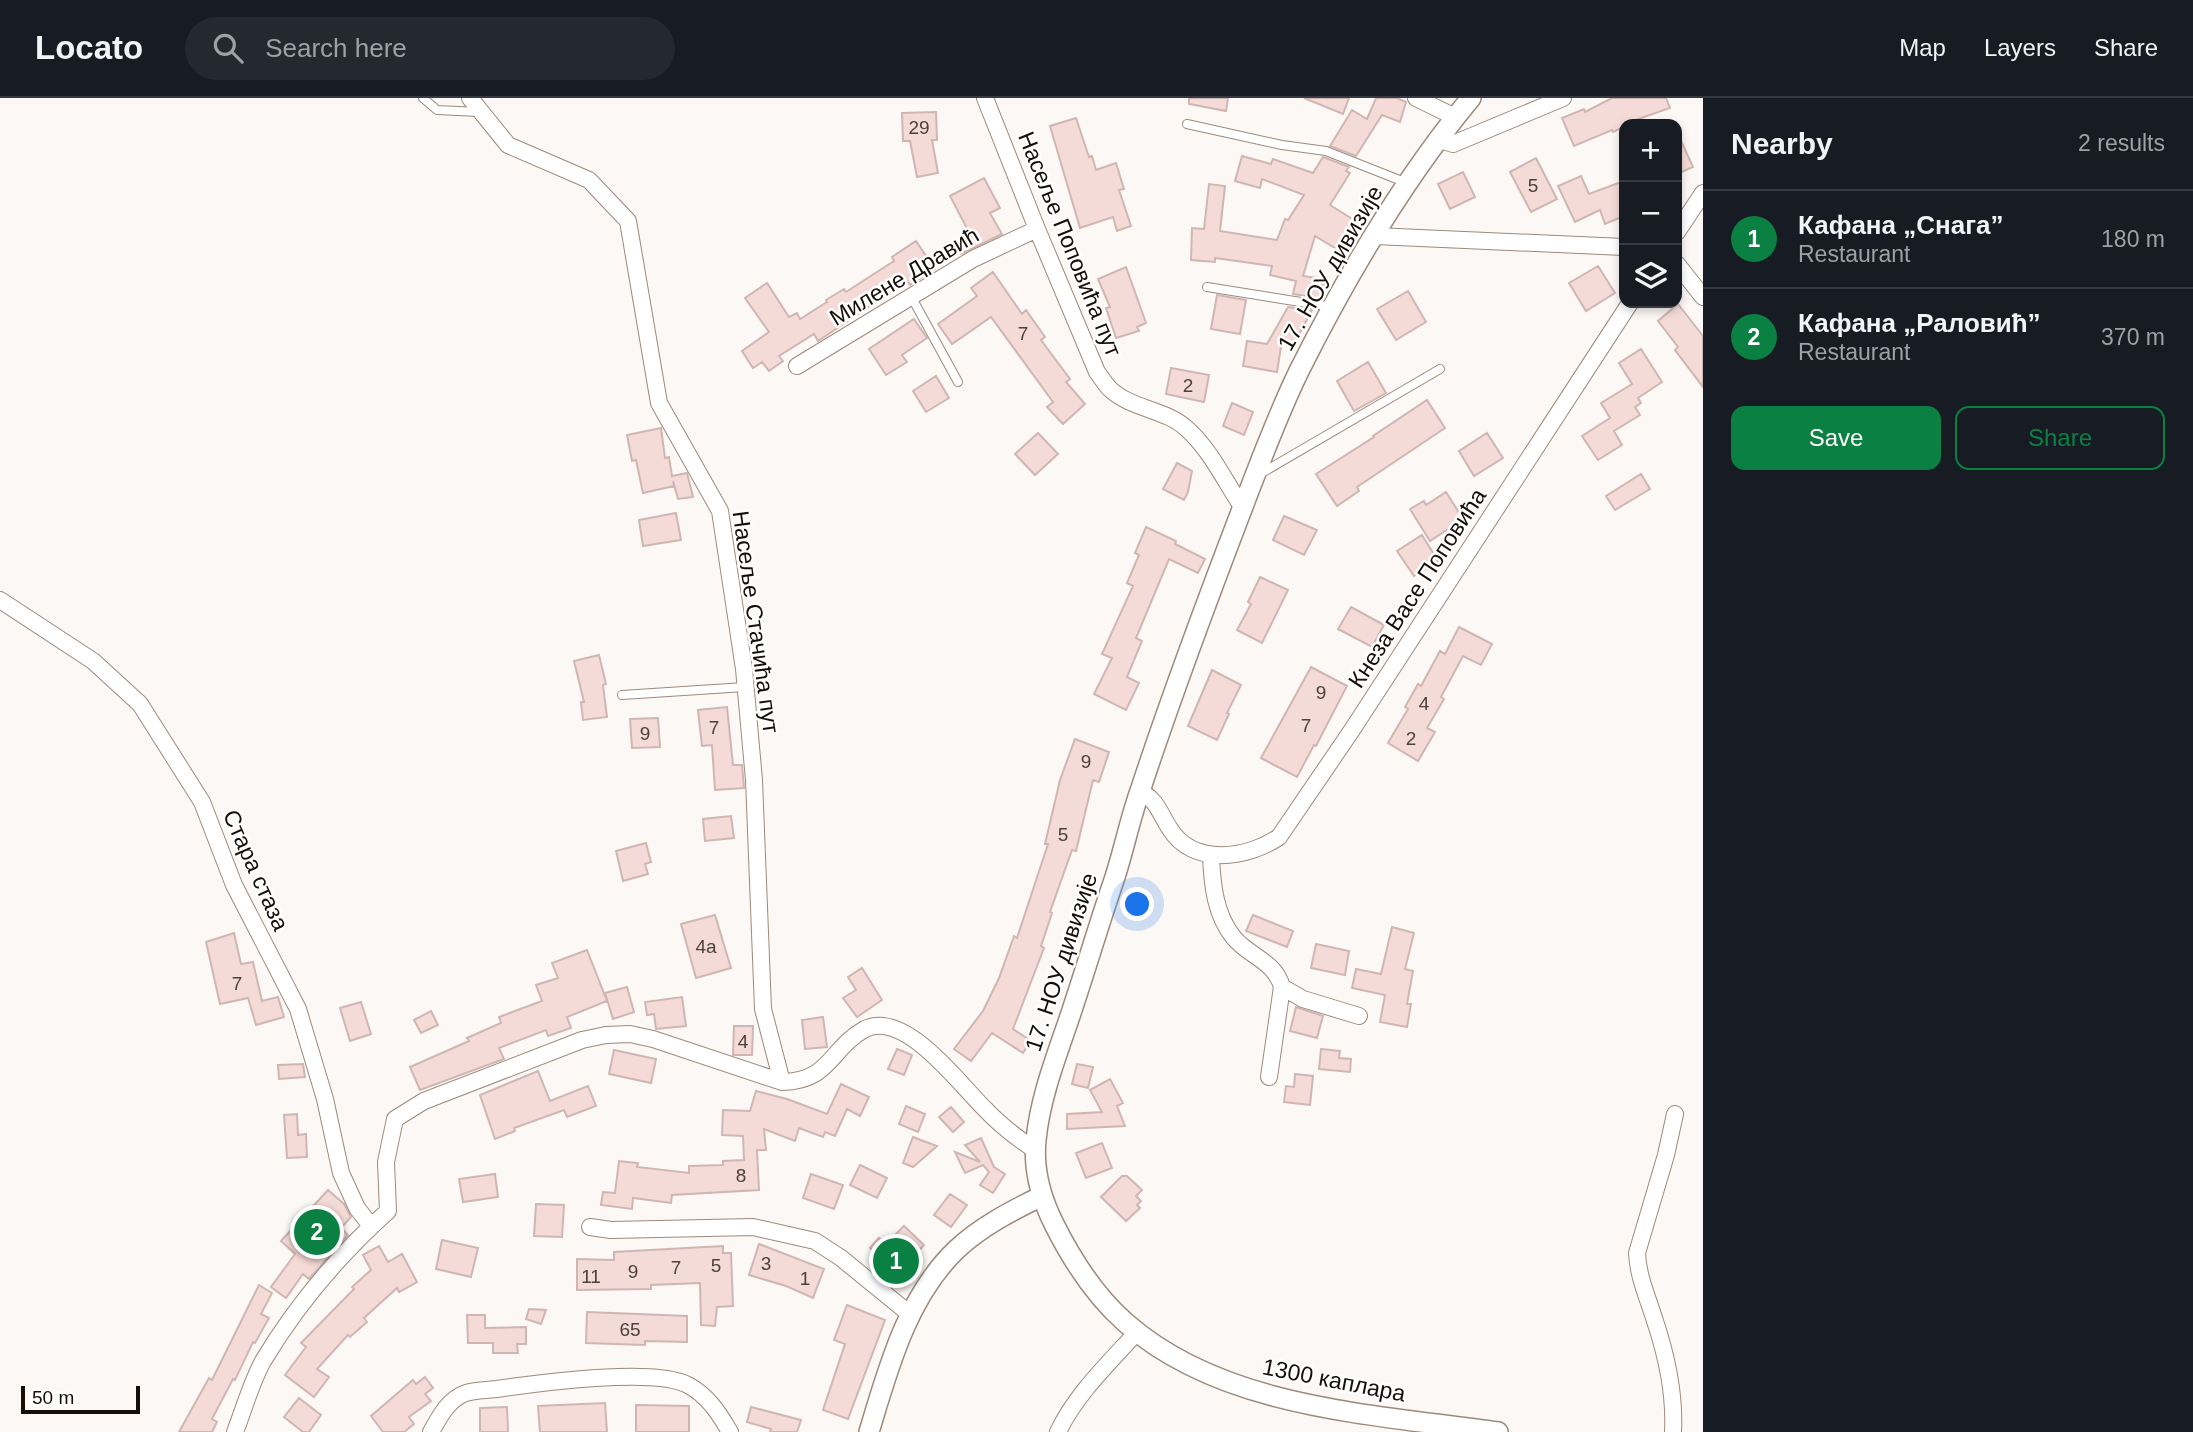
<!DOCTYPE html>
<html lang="en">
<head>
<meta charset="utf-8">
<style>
  body { margin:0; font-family:Helvetica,sans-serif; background:#242831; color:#f1f3f6 }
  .controls { position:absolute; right:21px; top:21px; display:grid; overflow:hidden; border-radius:14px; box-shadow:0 4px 10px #0003 }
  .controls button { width:63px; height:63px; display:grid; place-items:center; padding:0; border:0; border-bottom:2px solid #363941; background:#171b24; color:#f1f3f6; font:35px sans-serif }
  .scale { position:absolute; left:21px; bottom:18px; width:119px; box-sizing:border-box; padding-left:7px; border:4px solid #150e09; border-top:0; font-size:19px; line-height:24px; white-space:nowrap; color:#150e09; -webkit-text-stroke:5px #fff; paint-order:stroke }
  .you { position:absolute; left:1138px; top:807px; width:24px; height:24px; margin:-18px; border:5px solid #fff; border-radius:50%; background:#1a73e8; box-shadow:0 0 0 10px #1a73e833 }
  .badge { display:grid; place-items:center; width:46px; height:46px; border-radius:50%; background:#0b8043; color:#fff; font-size:23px; font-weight:700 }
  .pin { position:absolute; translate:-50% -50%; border:4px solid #fff; box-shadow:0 2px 7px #0006 }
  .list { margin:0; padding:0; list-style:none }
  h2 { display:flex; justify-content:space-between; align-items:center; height:91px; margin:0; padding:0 28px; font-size:30px }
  h2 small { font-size:23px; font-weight:400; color:#9ea1a6 }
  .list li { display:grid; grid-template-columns:46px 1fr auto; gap:21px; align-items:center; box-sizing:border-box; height:98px; padding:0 28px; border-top:2px solid #363941 }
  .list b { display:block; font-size:26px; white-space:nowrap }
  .list p { margin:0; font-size:23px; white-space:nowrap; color:#9ea1a6 }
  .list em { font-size:23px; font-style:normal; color:#9ea1a6 }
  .actions { display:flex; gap:14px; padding:21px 28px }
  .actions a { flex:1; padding:16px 0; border:2px solid #0b8043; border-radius:14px; text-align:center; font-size:24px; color:#0b8043 }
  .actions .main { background:#0b8043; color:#fff }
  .icon { flex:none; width:38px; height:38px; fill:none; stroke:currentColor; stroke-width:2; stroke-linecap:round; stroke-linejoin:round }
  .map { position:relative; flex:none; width:1703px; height:1334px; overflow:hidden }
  header { display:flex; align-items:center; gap:42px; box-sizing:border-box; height:98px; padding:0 35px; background:#171b24; border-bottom:2px solid #363941 }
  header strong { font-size:33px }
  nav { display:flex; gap:38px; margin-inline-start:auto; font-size:24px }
  .search { width:490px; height:63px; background:#242831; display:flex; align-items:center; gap:18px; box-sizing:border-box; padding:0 24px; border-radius:38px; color:#9ea1a6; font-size:26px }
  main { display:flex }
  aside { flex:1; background:#171b24 }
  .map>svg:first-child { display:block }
  .building { fill:#f5dbd7; stroke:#d0b6b2; stroke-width:2 }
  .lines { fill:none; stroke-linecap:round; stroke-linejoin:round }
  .service-casing { stroke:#9c897c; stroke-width:10 }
  .minor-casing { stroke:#9c897c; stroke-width:18 }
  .tertiary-casing { stroke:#9c897c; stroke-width:22 }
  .service { stroke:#fff; stroke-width:8 }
  .minor { stroke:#fff; stroke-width:16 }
  .tertiary { stroke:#fff; stroke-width:19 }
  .labels { text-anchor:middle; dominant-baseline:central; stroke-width:5; stroke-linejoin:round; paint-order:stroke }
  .number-label { font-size:19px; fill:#4d413c }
  .street-label { font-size:23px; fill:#150e09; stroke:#fff }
</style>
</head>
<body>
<header>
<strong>Locato</strong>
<div class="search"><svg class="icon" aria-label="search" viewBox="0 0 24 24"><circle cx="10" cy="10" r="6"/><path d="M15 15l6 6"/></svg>Search here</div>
<nav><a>Map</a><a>Layers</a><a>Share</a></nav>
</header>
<main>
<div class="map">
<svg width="1703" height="1334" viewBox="0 0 1703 1334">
  <rect width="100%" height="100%" fill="#fcf8f5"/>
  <path class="building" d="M1189 0H1228L1226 13 1189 6Z
    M1304 0H1349L1343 16Z
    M1376 0H1397L1406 4 1400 24 1382 17 1356 58 1330 48 1352 12 1367 21Z
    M1612 0H1666L1670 10 1624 26V29L1613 34 1612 32 1574 48 1562 20 1584 11 1585 14Z
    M936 14 937 42H932L938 75 917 79 910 43H903L902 15Z
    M1076 20 1089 59 1092 58 1096 72 1116 65 1124 91 1119 92 1131 128 1117 133 1113 119 1080 130 1050 28Z
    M1677 34 1693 69 1677 76Z
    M1242 58 1271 66 1273 61 1313 75 1323 59 1349 69 1346 73 1350 75 1330 107 1362 127 1345 156 1315 138 1303 178 1317 180 1316 185 1326 188 1323 201 1293 196 1296 183 1270 177 1272 168 1215 160V164L1191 162 1192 130 1204 131 1209 86 1225 88 1220 133 1277 142 1285 121 1288 122 1304 97 1262 81 1260 90 1235 83Z
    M1536 60 1557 101 1531 114 1510 74Z
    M1463 74 1475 99 1450 111 1438 86Z
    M1581 78 1589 96 1621 84 1624 92V118L1605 126 1600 112 1575 124 1558 88Z
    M984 80 1000 110 990 115 1002 136 961 156 956 149 972 140 950 98Z
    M916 143 935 171 910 187 907 183 818 243 814 236 779 258 783 263 769 273 762 264 753 270 742 253 769 234 745 200 767 185 789 219 797 215 800 221 827 204 826 202 844 191 846 194 894 163 892 159Z
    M1598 168 1615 195 1586 213 1569 185Z
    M1126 169 1146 225 1137 229 1139 233 1116 240 1106 210 1110 209 1098 181Z
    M993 174 1022 216 1026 212 1045 239 1041 242 1070 281 1066 284 1085 306 1063 326 1047 309 1053 304 991 219 952 246 938 226 977 198 971 190Z
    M1408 193 1426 224 1396 242 1377 211Z
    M1217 197 1246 202 1240 236 1211 231Z
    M1678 206 1703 238V289L1675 252 1678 249 1658 223Z
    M1288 209 1312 212 1293 248 1282 242 1277 274 1243 268 1247 243 1267 246Z
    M914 221 927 240 902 257 907 264 886 277 869 251Z
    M1641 251 1662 284 1638 300 1641 305 1635 309 1640 317 1614 333 1622 347 1598 362 1582 338 1610 320 1601 305 1632 286 1619 265Z
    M1368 264 1386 295 1354 313 1337 283Z
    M1171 270 1209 277 1204 304 1166 296Z
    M936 278 949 300 926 314 913 293Z
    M1427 302 1445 330 1357 389 1359 393 1337 408 1316 376 1374 339 1373 338Z
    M1232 305 1253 314 1244 337 1223 328Z
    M661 330 665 360 669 359 672 378 687 375 693 399 678 401 673 383 674 388 643 395 636 362 632 363 627 337Z
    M1038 335 1058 356 1035 377 1015 356Z
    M1487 335 1503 360 1474 378 1459 353Z
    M1177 365 1192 373 1188 394 1184 402 1163 391Z
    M1641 376 1650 391 1615 412 1606 398Z
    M1446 394 1463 421 1430 443 1410 411 1424 403 1426 407Z
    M676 415 681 442 643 448 639 422Z
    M1284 418 1317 432 1304 457 1273 442Z
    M1146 429 1176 443 1175 446 1205 461 1198 475 1169 461 1136 540 1142 543 1127 579 1139 585 1126 612 1094 596 1112 560 1102 556 1133 488 1127 485 1139 457 1135 455Z
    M1422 437 1438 463 1414 478 1397 453Z
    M1260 479 1288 492 1262 545 1237 532 1251 506 1248 504Z
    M1351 509 1384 527 1372 549 1338 531Z
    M1459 529 1492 546 1481 567 1463 558 1441 599 1444 601 1427 630 1435 634 1418 663 1388 645 1408 611 1405 609 1418 586 1421 588 1440 553 1445 556Z
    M599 557 606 586 603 587 607 619 583 622 581 604H584L574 563Z
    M1311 569 1347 588 1316 648 1314 647 1297 679 1261 660Z
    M1212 572 1241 587 1227 615 1229 616 1217 642 1188 628Z
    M727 609 733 667H742L744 690 715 692 712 647 702 648 698 612Z
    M658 620 660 649 632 650 630 621Z
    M1075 641 1109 654 1099 684 1093 682 1076 753 1072 752 1050 814 1052 815 1041 848 1044 850 1013 931 1031 943 1023 955 992 935 971 963 954 951 983 913 999 880 1014 838 1017 840 1048 746H1045L1060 682Z
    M731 718 734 740 705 743 703 721Z
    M646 745 651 764 645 766 648 776 623 783 616 753Z
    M715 817 731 870 696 880 681 826Z
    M1253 817 1293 833 1287 849 1246 833Z
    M1392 829 1414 835 1405 871 1413 873 1407 906H1411L1407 929 1380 924 1385 897 1352 890 1356 871 1381 876Z
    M234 835 241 866 253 864 262 903 278 899 284 919 256 927 248 900 220 906 206 844Z
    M1316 846 1349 853 1345 877 1311 870Z
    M587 852 607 903 567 919 571 930 548 938 546 932 499 950 504 961 420 992 410 969 469 943 467 940 501 925 499 919 542 903 536 887 558 880 552 865Z
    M862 870 882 902 857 919 843 900 856 892 848 879Z
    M627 889 634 914 613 921 605 895Z
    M682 899 686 928 656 931 654 916 647 917 645 904Z
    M361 904 371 936 350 943 340 910Z
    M1296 909 1323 918 1317 940 1290 933Z
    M431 913 438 927 421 935 414 922Z
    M823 919 827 949 805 951 802 922Z
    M734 928H753L752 957H733Z
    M897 951 912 957 904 977 888 971Z
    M1321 951 1340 953 1339 960 1351 961 1350 974 1319 971Z
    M614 952 656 961 651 985 609 976Z
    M303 966 305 979 279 981 278 967Z
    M1077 966 1093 969 1088 990 1072 986Z
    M538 973 550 1003 588 988 596 1008 567 1019 564 1012 514 1030 515 1033 495 1041 480 997Z
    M1295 976 1313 978 1310 1007 1284 1004 1286 988 1294 989Z
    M1110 981 1123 1005 1117 1008 1125 1028 1067 1031V1016L1102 1014 1090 992Z
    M841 986 869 999 860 1018 847 1011 835 1038 825 1034 823 1039 799 1030 795 1043 764 1031 766 1052H757L759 1092 672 1097 671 1105 633 1100 632 1111 601 1107 603 1094 615 1095 619 1063 638 1065 637 1069 689 1075V1068L723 1067V1063L744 1062 743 1038 722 1037 723 1012 750 1013 756 993 787 1001 827 1016Z
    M906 1008 925 1016 918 1034 899 1026Z
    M951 1009 964 1024 953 1034 939 1019Z
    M297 1016 298 1037 306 1036 307 1059 287 1060 284 1017Z
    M913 1039 937 1048 913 1069 903 1065Z
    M981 1040 994 1069 1005 1076 993 1095 980 1087 989 1074 983 1067 965 1075 955 1054 980 1064 965 1047Z
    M1102 1045 1112 1070 1086 1080 1076 1055Z
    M860 1067 887 1080 877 1100 850 1087Z
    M495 1076 498 1099 463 1104 459 1081Z
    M811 1076 843 1087 834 1111 803 1100Z
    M1122 1078H1127L1142 1092 1136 1098 1141 1103 1137 1107 1140 1110 1126 1123 1101 1099Z
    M328 1092 344 1106 351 1119 341 1130 348 1137 309 1181 303 1176 286 1200 271 1189 295 1156 281 1143Z
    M950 1096 967 1107 951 1129 934 1117Z
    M536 1106 564 1107 562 1139 534 1138Z
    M904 1128 924 1147 897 1176 870 1150 879 1140 886 1146Z
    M442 1142 478 1150 471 1179 436 1171Z
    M759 1146 824 1171 813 1200 786 1188 749 1177Z
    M379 1148 388 1164 402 1156 417 1184 399 1194 397 1190 364 1220 367 1224 350 1239 348 1237 317 1271 329 1279 314 1299 285 1277 306 1249 301 1245 354 1191 352 1189 371 1172 363 1157Z
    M723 1148V1155H731L733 1208 717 1209 715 1228 701 1227 700 1185 651 1187V1191L577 1192V1161L614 1162V1154Z
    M259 1187 272 1195 261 1216 269 1220 255 1245 253 1244 235 1282 233 1281 212 1321 217 1324 212 1334H179L209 1280 212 1282Z
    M847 1207 885 1222 848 1321 823 1312 845 1246 834 1242Z
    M529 1211 546 1212 541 1226 526 1221Z
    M587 1214 687 1218V1244L645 1243V1247L586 1245Z
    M467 1217H485V1230L526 1229V1246H517L518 1255H493V1245H468Z
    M425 1279 433 1290 425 1296 431 1303 409 1319 414 1326 404 1334H383L371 1318 413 1282 416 1286Z
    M299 1300 321 1317 309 1334H303L284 1319Z
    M605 1305 607 1334H540L538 1308Z
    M636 1307 689 1308V1334H636Z
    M507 1309 508 1334H480V1310Z
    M751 1309 801 1322 797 1334H770L771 1331 747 1324Z"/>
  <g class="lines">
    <g class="service-casing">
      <path id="service" d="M423 0 437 12 479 14
        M1187 26 1282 47 1326 53 1407 85
        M1207 189 1332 209
        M912 200 958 284
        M1260 376 1440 271
        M622 597 745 589"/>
    </g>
    <g class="minor-casing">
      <path id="minor" d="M470 0 508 47 589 82 628 123 659 305 720 413 744 571 754 682 763 911 782 984
        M985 0 1037 131 1097 274C1101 279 1105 286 1110 291 1131 311 1165 311 1186 330 1211 352 1225 384 1243 410
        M1416 0 1455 19
        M1437 41 1453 46 1563 0
        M1677 134 1703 95
        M1375 138 1624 149
        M1677 166 1703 199
        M797 268 973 161 1037 131
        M0 502 93 563 140 606 202 704 234 787 298 911 325 1001 341 1075 357 1110 371 1128
        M1139 693C1157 701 1160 716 1170 731 1193 768 1247 761 1279 739L1352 632 1630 205
        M1211 757C1212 786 1215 817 1234 840 1250 859 1275 863 1282 889L1303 901 1359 918
        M1269 979 1282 889
        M590 1129 611 1132 753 1129 815 1143 841 1160 911 1217
        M235 1334C244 1311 251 1285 263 1263 296 1208 340 1156 388 1113L386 1064 395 1021 424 1003 582 942 606 937 630 936 653 941 782 984C831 983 830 950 865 931 905 911 960 987 985 1011 1000 1027 1017 1040 1035 1052
        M431 1334C439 1320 448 1301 466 1295 475 1292 487 1292 497 1291 538 1285 654 1269 688 1287 708 1298 719 1315 730 1334
        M1058 1334C1076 1296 1109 1265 1137 1234
        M1673 1334C1675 1296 1667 1259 1655 1223 1648 1200 1638 1179 1637 1155L1666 1057 1675 1016"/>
    </g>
    <g class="tertiary-casing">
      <path id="tertiary" d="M1471 0C1402 83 1347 177 1299 273 1276 320 1258 370 1239 419 1205 508 1171 599 1141 690 1130 720 1124 752 1114 782 1098 829 1084 877 1068 924 1055 962 1040 1001 1036 1042 1033 1071 1041 1100 1054 1126 1072 1162 1095 1198 1126 1225 1224 1311 1374 1316 1498 1334
        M869 1334C888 1271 907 1199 956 1152 980 1129 1013 1112 1042 1098"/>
    </g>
    <use href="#service" class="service"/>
    <use href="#minor" class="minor"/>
    <use href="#tertiary" class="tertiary"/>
  </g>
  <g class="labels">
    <g class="number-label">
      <text x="919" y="29">29</text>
      <text x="1533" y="87">5</text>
      <text x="1023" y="235">7</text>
      <text x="1188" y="287">2</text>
      <text x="1321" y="594">9</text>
      <text x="1424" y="605">4</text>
      <text x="1306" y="627">7</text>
      <text x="714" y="629">7</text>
      <text x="645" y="635">9</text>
      <text x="1411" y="640">2</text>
      <text x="1086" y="663">9</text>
      <text x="1063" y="736">5</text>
      <text x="706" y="848">4a</text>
      <text x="237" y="885">7</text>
      <text x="743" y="943">4</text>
      <text x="741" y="1077">8</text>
      <text x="766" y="1165">3</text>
      <text x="716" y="1167">5</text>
      <text x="676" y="1169">7</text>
      <text x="633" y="1173">9</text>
      <text x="591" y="1178">11</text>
      <text x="805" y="1180">1</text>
      <text x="630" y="1231">65</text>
    </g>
    <g class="street-label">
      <text transform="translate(1070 146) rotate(68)">Насеље Поповића пут</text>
      <text transform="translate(1330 170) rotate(-60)">17. НОУ дивизије</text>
      <text transform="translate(904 178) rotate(-31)">Милене Дравић</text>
      <text transform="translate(1417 490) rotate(-57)">Кнеза Васе Поповића</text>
      <text transform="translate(756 524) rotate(82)">Насеље Стачића пут</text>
      <text transform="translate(256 772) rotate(66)">Стара стаза</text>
      <text transform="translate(1061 864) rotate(-72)">17. НОУ дивизије</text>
      <text transform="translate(1334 1282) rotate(11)">1300 каплара</text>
    </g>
  </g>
</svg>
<div class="controls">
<button>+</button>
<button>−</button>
<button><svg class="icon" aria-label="layers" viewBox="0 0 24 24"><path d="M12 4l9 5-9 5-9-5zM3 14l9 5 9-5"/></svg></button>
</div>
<div class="scale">50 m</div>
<div class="you"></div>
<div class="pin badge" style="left:896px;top:1163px">1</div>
<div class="pin badge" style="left:317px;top:1134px">2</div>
</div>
<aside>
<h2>Nearby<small>2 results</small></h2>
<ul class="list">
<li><span class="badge">1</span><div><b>Кафана „Снага”</b><p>Restaurant</p></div><em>180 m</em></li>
<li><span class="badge">2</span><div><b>Кафана „Раловић”</b><p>Restaurant</p></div><em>370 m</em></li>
</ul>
<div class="actions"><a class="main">Save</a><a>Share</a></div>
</aside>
</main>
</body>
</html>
